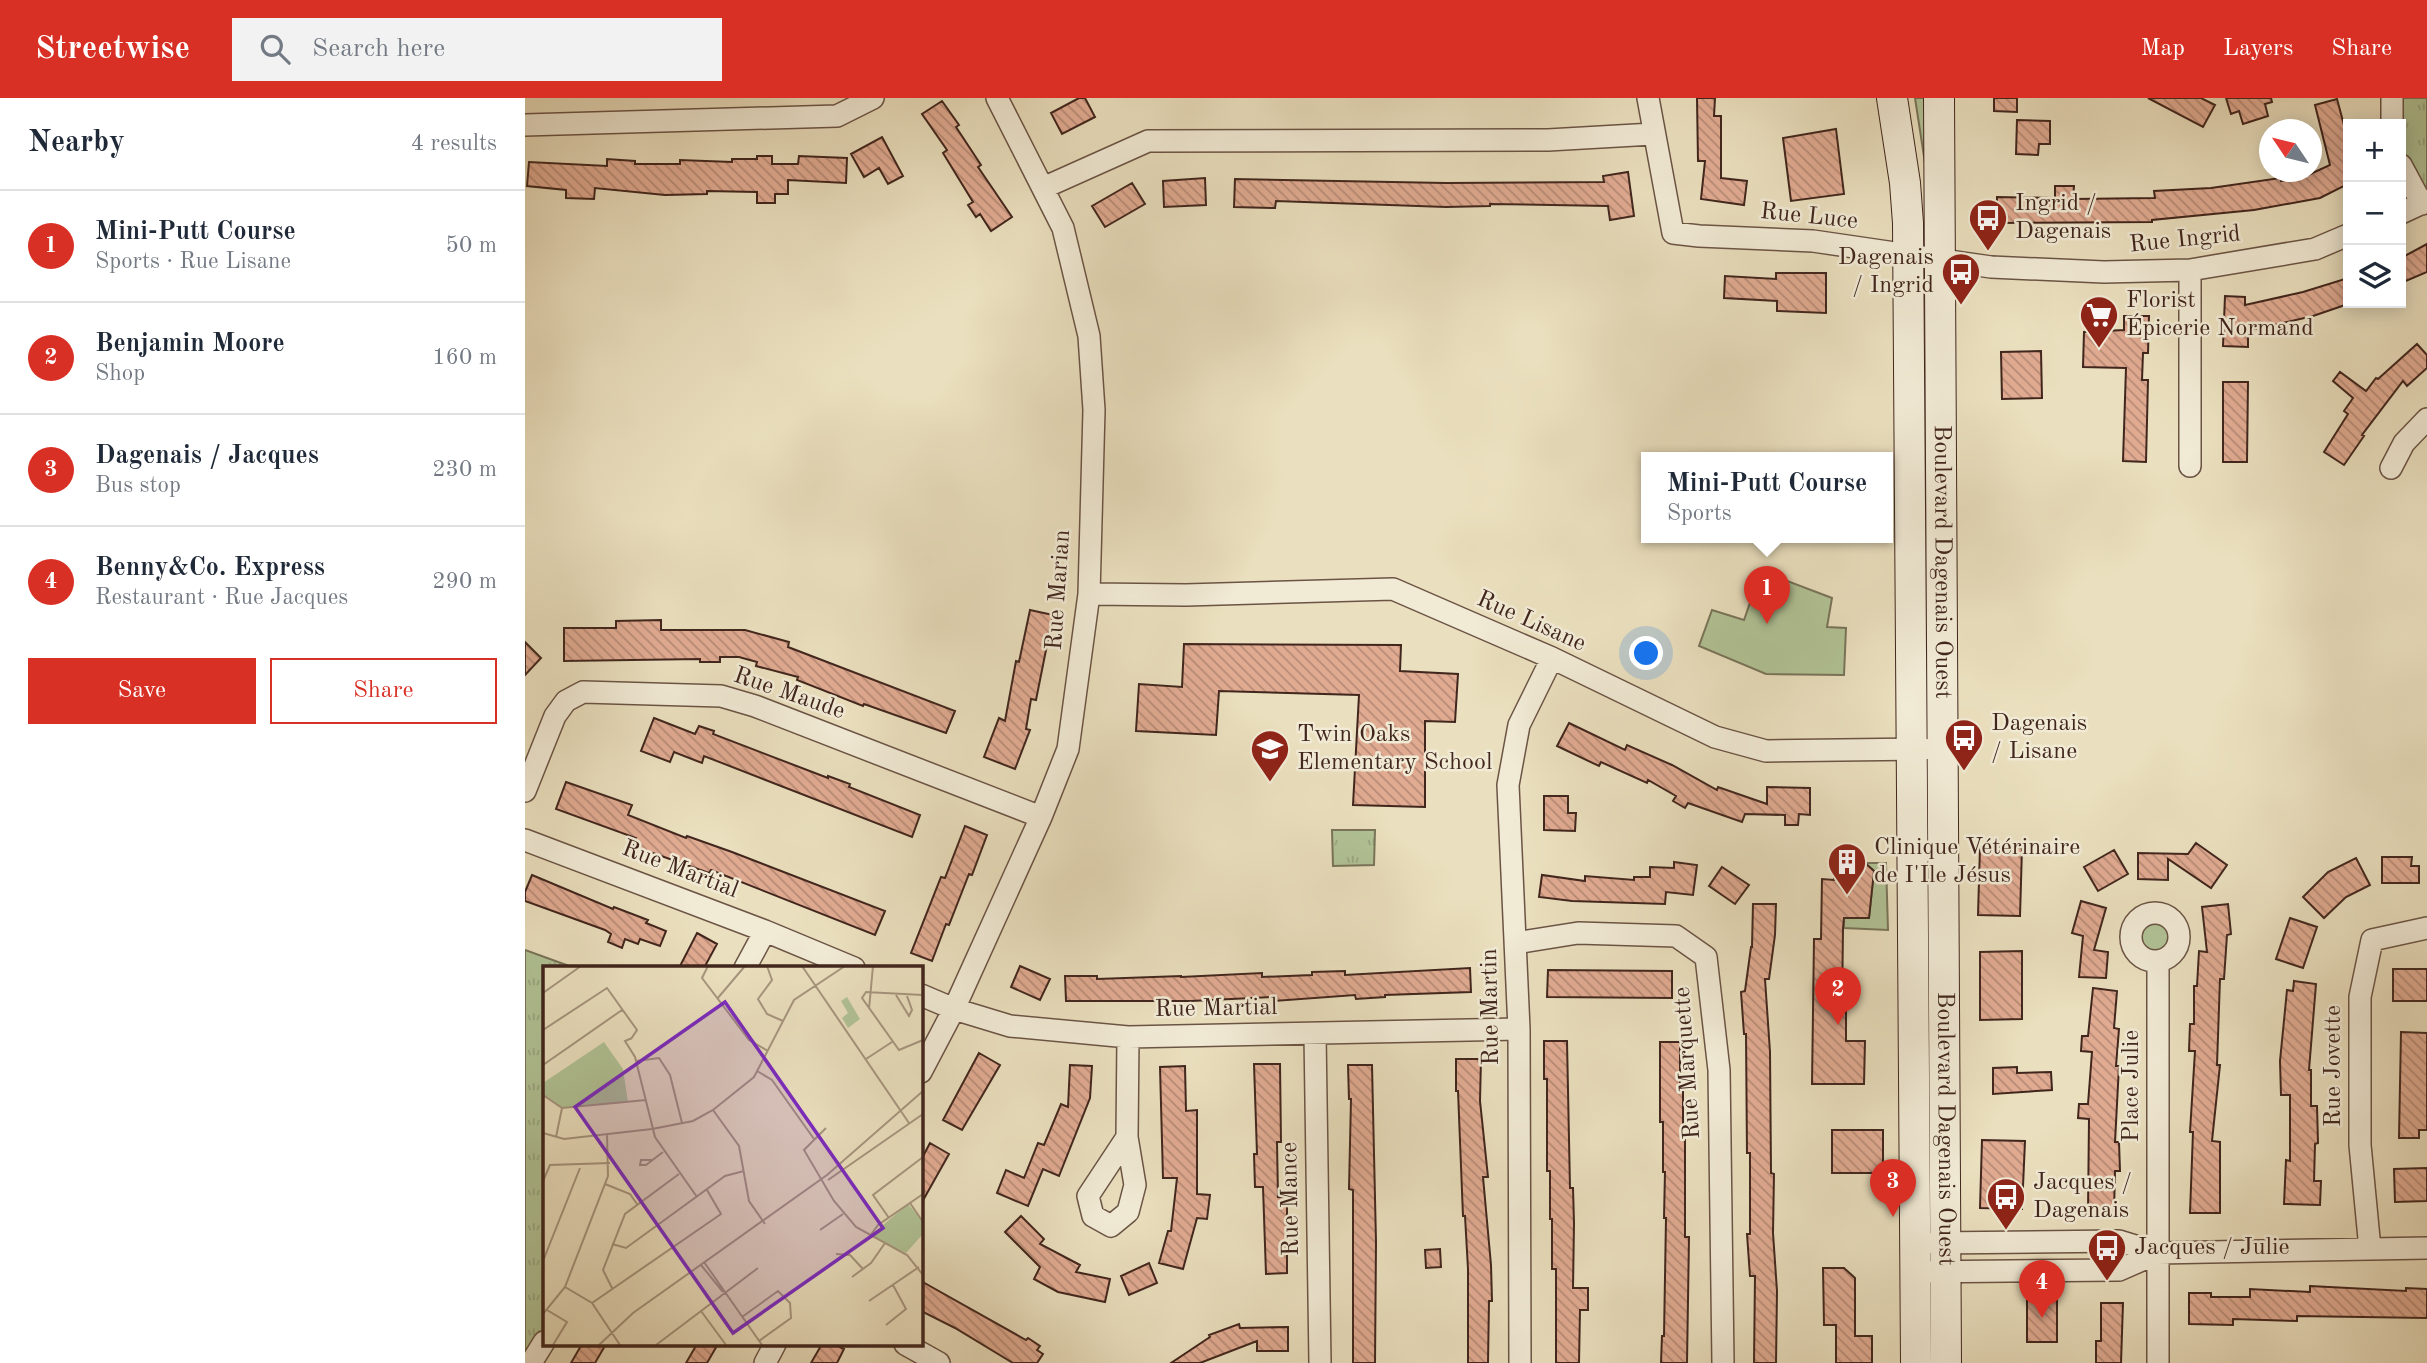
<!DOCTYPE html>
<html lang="en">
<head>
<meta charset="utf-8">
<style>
  body { margin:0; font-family:"Old Standard TT",serif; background:#f2f2f3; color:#1f2937 }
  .controls { position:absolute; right:21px; top:21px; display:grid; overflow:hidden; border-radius:0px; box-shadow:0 4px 18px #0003 }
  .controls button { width:63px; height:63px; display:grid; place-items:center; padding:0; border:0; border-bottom:2px solid #e0e1e3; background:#fff; color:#1f2937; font:35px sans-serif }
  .compass { position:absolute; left:1734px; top:21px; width:63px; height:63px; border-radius:50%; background:#fff; box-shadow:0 4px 18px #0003; rotate:305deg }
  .you { position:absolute; left:1122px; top:556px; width:24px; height:24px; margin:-18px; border:5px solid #fff; border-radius:50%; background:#1a73e8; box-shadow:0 0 0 10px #1a73e833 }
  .badge { display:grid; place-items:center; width:46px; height:46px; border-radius:50%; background:#d93025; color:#fff; font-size:23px; font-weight:700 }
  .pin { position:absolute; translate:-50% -58px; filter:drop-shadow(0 2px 4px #0008) }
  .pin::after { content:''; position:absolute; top:37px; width:24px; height:21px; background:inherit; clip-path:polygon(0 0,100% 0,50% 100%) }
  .popup { position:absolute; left:1116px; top:354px; width:252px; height:91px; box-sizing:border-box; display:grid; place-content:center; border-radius:0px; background:#fff; filter:drop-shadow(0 2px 5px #0005); font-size:23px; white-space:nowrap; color:#747a83 }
  .popup b { font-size:26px; color:#1f2937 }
  .popup::after { content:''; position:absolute; left:50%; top:100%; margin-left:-14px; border:14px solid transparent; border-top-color:#fff }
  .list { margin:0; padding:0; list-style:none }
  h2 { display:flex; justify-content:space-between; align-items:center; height:91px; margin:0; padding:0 28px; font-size:30px }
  h2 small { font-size:23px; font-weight:400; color:#747a83 }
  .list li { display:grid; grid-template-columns:46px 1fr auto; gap:21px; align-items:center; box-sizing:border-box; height:112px; padding:0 28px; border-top:2px solid #e0e1e3 }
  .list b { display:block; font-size:26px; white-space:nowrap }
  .list p { margin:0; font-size:23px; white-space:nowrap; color:#747a83 }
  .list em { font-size:23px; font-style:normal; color:#747a83 }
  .actions { display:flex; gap:14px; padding:21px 28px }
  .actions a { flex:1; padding:16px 0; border:2px solid #d93025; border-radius:0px; text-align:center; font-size:24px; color:#d93025 }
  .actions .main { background:#d93025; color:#fff }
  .icon { flex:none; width:38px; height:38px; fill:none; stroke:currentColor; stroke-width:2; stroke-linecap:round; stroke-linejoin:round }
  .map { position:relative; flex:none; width:1902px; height:1265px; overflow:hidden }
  header { display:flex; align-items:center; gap:42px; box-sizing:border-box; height:98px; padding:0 35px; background:#d93025; color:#fff }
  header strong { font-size:33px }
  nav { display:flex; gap:38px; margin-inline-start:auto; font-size:24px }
  .search { width:490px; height:63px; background:#f2f2f3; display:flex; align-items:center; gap:18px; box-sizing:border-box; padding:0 24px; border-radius:0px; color:#747a83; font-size:26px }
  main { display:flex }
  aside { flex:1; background:#fff }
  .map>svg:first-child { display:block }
  .grass { fill:#b1c396; stroke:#79745a; stroke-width:2 }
  .park { fill:url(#park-tufts); stroke:#79745a; stroke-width:2 }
  .building { fill:url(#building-back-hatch); stroke:#41261d; stroke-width:2 }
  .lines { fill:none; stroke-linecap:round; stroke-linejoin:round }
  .minor-casing { stroke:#6b5445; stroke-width:24 }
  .secondary-casing { stroke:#41261d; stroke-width:32 }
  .minor { stroke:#f1ead5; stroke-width:21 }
  .secondary { stroke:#f1ead5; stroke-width:30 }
  .labels { text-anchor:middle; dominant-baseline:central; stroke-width:5; stroke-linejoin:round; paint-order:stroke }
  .poi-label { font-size:24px; fill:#41261d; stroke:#f1ead5; text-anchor:start }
  .street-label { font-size:24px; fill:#41261d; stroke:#f1ead5 }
  .inset-road { fill:none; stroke:#a6957e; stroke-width:2 }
  .view { fill:#7b2cbf; fill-opacity:0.15; stroke:#7b2cbf; stroke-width:3.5 }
  .inset-edge { fill:none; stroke:#41261d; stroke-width:3.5 }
</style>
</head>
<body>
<header>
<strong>Streetwise</strong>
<div class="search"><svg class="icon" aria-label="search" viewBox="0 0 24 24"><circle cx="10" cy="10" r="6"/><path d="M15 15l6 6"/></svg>Search here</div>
<nav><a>Map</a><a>Layers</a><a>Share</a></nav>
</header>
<main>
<aside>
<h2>Nearby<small>4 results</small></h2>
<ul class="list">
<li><span class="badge">1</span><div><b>Mini-Putt Course</b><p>Sports · Rue Lisane</p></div><em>50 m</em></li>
<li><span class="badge">2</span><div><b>Benjamin Moore</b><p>Shop</p></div><em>160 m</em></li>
<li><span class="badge">3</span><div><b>Dagenais / Jacques</b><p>Bus stop</p></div><em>230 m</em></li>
<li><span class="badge">4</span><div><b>Benny&amp;Co. Express</b><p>Restaurant · Rue Jacques</p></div><em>290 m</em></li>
</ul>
<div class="actions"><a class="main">Save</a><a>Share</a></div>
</aside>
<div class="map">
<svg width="1902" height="1265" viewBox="0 0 1902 1265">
  <defs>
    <pattern id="park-tufts" width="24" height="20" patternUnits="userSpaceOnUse" patternTransform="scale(1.75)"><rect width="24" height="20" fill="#b1c396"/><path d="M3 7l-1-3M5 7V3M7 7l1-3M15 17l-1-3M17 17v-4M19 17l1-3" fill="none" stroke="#99a781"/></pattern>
    <pattern id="building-back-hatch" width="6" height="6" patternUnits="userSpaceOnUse" patternTransform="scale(1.75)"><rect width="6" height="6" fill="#e1ab92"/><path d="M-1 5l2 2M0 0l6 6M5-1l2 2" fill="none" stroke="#b88b77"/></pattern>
  </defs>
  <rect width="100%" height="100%" fill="#eadfbe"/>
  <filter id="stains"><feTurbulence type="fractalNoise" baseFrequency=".00286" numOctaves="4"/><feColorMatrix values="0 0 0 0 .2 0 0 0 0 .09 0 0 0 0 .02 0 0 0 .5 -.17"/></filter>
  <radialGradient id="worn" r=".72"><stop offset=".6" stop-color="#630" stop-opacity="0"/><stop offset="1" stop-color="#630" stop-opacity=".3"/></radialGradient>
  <path class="grass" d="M1390 0H1401L1404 91Z
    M1236 473 1307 500 1302 529 1321 530 1319 577 1241 576 1174 548 1187 512 1219 522Z
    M1340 765H1361L1363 832 1319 830V820H1344L1349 773Z
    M1606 839a24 24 0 1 1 48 0a24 24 0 1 1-48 0Z"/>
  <path class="park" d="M1867 0H1902V103L1876 67V26Z
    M807 732H850L849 767 808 768Z
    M0 852 47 869 19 870V1244L0 1265Z"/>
  <path class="building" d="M554 0H560L570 19 537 36 526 15Z
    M1172 0H1190L1189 18H1196V80L1222 83 1219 107 1176 101 1180 63H1173Z
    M1469 0H1492V14L1469 13Z
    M1623 0H1676L1690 7 1678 29Z
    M1701 0H1746L1747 4 1740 6 1743 18 1718 26 1714 13 1706 16Z
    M1812 1 1823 42V86L1795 100 1729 112 1627 122V124L1472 125V99L1530 100V88H1549L1548 101 1630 100 1629 93 1686 90 1755 80 1756 83 1779 79 1805 67 1790 7Z
    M417 3 434 27 431 29 456 67 453 69 487 119 466 133 455 116 451 119 443 107 448 104 418 55 422 52 397 16Z
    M1492 22 1525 23V46H1514L1513 57 1491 56Z
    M1311 31 1319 96 1266 103 1258 40Z
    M357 39 378 78 363 86 354 70 339 79 326 56Z
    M232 58H247V66H273L274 58 322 60 321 85 263 82V96H250V105H232V94L182 93V96L140 97 70 90 69 101 41 100V92L2 88 4 64 82 68V61L110 63V66H155V62L207 64V61H232Z
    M1103 74 1109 118 1085 122 1083 108 965 106V108L921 109 751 103 750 110 709 109 710 81 921 85 1079 84 1078 78Z
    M680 80 681 107 639 109 638 83Z
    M607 85 620 106 580 129 567 108Z
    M1902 146V174L1876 185V160Z
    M1251 175H1301V215L1252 213V203L1199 200 1200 178 1251 181Z
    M1823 180V206L1788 218 1732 231H1723V249L1698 248 1700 198 1720 199V207L1778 194Z
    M1599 218H1624L1623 255H1618L1617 282H1623L1621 364 1598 363 1601 270 1558 269 1559 234 1599 232Z
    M1892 246 1902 257V270L1882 288 1878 283 1837 337 1839 338 1819 367 1799 354 1823 316 1819 313 1828 300 1808 283 1815 274 1841 293 1851 280 1853 281Z
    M1516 253 1517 300 1477 301 1476 254Z
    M1698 284H1723L1722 364H1698Z
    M505 512 528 517 511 602 506 601 501 631 505 632 490 671 459 659 474 620 480 623 491 563 494 564Z
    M136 522V532H220L264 544 263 549 430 613 421 635 339 606 338 608 272 582 273 579 231 568 232 564 214 559H195V564H175V561L39 563V530H91V523Z
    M0 544 16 560 0 577Z
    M659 546 876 547 875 573 933 576 930 624 900 623V709L828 707 834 597 694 593 691 637 611 633 614 586 657 589Z
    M129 620 170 636 174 628 189 633 188 636 303 680V678L325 686 324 689 395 717 387 739 179 658 177 665 149 654 145 664 116 653Z
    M1044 625 1100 652 1102 647 1147 667 1192 692 1193 689 1242 706V689L1285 690V717L1274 716 1273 727H1260V717L1220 716 1217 724 1163 705 1160 710 1148 703 1151 698 1123 682 1122 685 1076 664 1074 668 1032 648Z
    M41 684 107 707 103 717 161 740 162 738 207 754 360 813 350 837 186 772 184 775 108 748 111 740 31 711Z
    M1019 698H1043V715H1051L1050 733 1019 732Z
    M440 728 462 737 447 777 444 776 424 827 421 826 407 863 386 855 416 779 420 780Z
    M1671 745 1702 767 1686 790 1643 761V782L1613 781V755L1663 756Z
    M1455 749 1497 750 1495 818 1453 817Z
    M1589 752 1603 776 1573 793 1559 769Z
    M1857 759H1887L1886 768H1894V785H1857Z
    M1831 760 1845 787 1821 799 1799 820 1778 799 1803 774Z
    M1149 764 1172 767 1168 797 1141 794 1140 806 1047 803 1014 799 1017 777 1060 783V778L1109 782V779H1125V769L1149 770Z
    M1310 765H1340L1349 773 1344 820H1319L1318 830 1317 913H1321V943H1340L1339 986H1287L1289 841H1296L1297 781 1309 782Z
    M1197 769 1224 787 1210 806 1184 788Z
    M7 777 88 811 89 809 123 822 121 825 141 833 135 848 115 841 113 846 100 841 97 850 83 844 86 836 80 832 0 803V794Z
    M1556 803 1581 810 1569 852 1583 854 1581 880 1554 879 1558 838 1547 835Z
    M1228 806H1251L1250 837 1244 881H1240L1245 954 1246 1075 1249 1076 1248 1135 1252 1193 1251 1265H1229L1230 1178H1225L1222 1136H1225V1055H1222L1221 936H1219L1216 894 1220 893 1226 849H1227Z
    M1703 806 1706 836 1702 837 1699 881H1695L1692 967H1695L1687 1043 1695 1044V1115H1665L1668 1034H1665L1670 953H1664L1665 926H1669V888H1672L1674 853 1682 854 1677 809Z
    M1765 820 1792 829 1778 870 1751 861Z
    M172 835 192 846 179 870H154Z
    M1497 853V921L1455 922V854Z
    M495 868 525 881 515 902 486 889Z
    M945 870 946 894 860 897V899L831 901 830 897 749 903 748 899 666 903H541L540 878H572V881L656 878V879L737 875V879L787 877V874L820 873V877Z
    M1868 871H1902V903H1868Z
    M1023 872 1147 873V900L1022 899Z
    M1769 883 1791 886 1784 972H1786V1008H1792L1793 1045 1790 1046 1789 1083H1796L1795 1107 1759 1106 1761 1062 1765 1063V997H1756L1755 963 1762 892 1768 893Z
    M1568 890 1592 893 1589 930 1594 931 1591 968H1594L1590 1044H1594L1595 1073H1590L1589 1115H1563L1564 1021 1553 1020 1554 1006H1563L1567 954 1556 953 1557 938H1563Z
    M1876 934 1902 935V1032H1894V1040H1874Z
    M1019 943H1042L1045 1090H1048L1049 1125 1048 1190H1063V1212H1055L1054 1265H1031V1171H1027V1121H1025V1073H1022V981H1019Z
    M1135 944H1155V993H1158V1042H1160V1139H1164L1162 1265H1136L1137 1238H1139L1141 1120H1139L1140 1074H1138V1024H1135Z
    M454 955 475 967 437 1032 418 1022Z
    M931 961H956L955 1003 963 1079H958L966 1167 967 1203H964L963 1265H943V1171L940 1118H938L933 993H931Z
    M729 966H755L756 1044H752L753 1099H762V1175L741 1176 738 1089H730L729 1056H732Z
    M545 967 567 968 565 1000 534 1078 518 1071 503 1108 472 1095 481 1072 499 1080 513 1045 519 1047 536 1006 543 1009Z
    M823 967H847L851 1144 850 1265H828V1092L824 1091 826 1001H824Z
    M660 968 661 1013 672 1012V1096L685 1097 682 1121 672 1120 658 1171 634 1165 643 1133H646L652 1080H638L635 969Z
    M1492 969V975L1526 974 1527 992 1468 996V970Z
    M1307 1032H1358V1075H1307Z
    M1457 1042 1500 1043 1497 1111 1455 1110Z
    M405 1045 424 1056 396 1106V1062Z
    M1902 1070V1103L1870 1104 1869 1071Z
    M496 1118 519 1141 515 1146 555 1167 551 1174 585 1181 580 1204 533 1194 509 1181 515 1169 480 1134Z
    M915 1151 916 1169 901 1170 900 1152Z
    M624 1165 632 1185 604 1197 596 1178Z
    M1298 1170H1319L1330 1180V1238H1347V1265H1311V1227H1299Z
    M396 1183 501 1242 503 1240 515 1248 512 1252 518 1256 512 1265H488L430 1230 396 1213Z
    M1785 1188 1881 1193V1190L1902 1191V1220L1772 1218V1223L1708 1221V1227L1664 1226V1195H1686V1199H1725V1191L1785 1194Z
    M1502 1196H1532V1244H1502Z
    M1576 1205H1598L1596 1265H1571V1243H1576Z
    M714 1226 715 1230 763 1229V1253H732V1243L675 1265H646L685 1239 684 1237Z
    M57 1246H81L70 1265H46Z
    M172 1246H193L182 1265H161Z
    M297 1246H309L319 1251 312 1265H286Z"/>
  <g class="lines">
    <g class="minor-casing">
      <path id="minor" d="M1123 0 1148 135 1174 138 1288 143 1466 169 1579 174 1665 172 1790 151 1823 137
        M1867 0V26
        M0 27 312 18 348 0
        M1876 67 1897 106
        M518 90 623 43 1023 42 1128 36
        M1876 115 1902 103
        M1665 172V368
        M1866 370 1879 345 1902 321
        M564 496 661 497 868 491 1027 560 1190 639 1241 653 1399 651
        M0 693 30 618 41 603 58 594 196 598 230 608 516 719
        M0 742 240 833 329 870
        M1606 839a24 24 0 1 1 48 0a24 24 0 1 1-48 0Z
        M991 845 1053 835 1151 838 1181 859 1194 972 1198 1265
        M1633 863V1265
        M220 870 240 833
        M396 897 429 911 485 928 603 939 994 931
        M790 936 795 1265
        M396 974 429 911 516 719 543 651 564 496 569 312 564 238 538 130 472 0
        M602 1039 563 1098 568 1118 586 1128 603 1114 610 1087 602 1039 603 939
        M1409 1145 1594 1143 1633 1155 1902 1150
        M1845 1151 1835 1047V899L1847 842 1902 830
        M1390 1174 1594 1172 1633 1155
        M380 1246 414 1265
        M6 1265 19 1244
        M240 1265 250 1246
        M995 1265 994 931 983 687 994 627 1027 560"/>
    </g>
    <g class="secondary-casing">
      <g id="secondary">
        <path d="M1367 0 1380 85 1383 125 1391 1265"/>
        <path id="s1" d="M1414 0 1421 1265"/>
      </g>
    </g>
    <use href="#minor" class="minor"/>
    <use href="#secondary" class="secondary"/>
  </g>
  <defs>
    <g id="bus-pin" transform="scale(2.0125)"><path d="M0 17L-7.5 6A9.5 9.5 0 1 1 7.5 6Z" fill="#8f2418" stroke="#f1ead5"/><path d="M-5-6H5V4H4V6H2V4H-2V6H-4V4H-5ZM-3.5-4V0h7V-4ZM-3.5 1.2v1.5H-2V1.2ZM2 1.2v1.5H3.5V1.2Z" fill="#fff"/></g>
    <g id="supermarket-pin" transform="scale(2.0125)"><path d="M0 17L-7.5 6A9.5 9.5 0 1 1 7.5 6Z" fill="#8f2418" stroke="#f1ead5"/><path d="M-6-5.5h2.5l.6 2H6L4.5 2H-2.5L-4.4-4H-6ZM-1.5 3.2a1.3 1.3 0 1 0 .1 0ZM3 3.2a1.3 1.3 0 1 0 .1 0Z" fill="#fff"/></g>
    <g id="school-pin" transform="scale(2.0125)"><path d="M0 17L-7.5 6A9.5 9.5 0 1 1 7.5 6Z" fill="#8f2418" stroke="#f1ead5"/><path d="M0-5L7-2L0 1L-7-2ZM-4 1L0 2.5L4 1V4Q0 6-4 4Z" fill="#fff"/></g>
    <g id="building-pin" transform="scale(2.0125)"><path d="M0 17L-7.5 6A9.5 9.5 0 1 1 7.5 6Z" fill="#8f2418" stroke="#f1ead5"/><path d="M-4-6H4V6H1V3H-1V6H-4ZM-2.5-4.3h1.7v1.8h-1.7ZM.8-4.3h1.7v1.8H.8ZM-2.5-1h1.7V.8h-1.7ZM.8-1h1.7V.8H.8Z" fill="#fff"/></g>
  </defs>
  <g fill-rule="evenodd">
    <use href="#bus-pin" x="1463" y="120"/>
    <use href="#bus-pin" x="1436" y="174"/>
    <use href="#supermarket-pin" x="1574" y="217"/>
    <use href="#bus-pin" x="1439" y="640"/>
    <use href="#school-pin" x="745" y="651"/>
    <use href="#building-pin" x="1322" y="764"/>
    <use href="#bus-pin" x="1481" y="1099"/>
    <use href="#bus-pin" x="1582" y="1150"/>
  </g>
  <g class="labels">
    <g class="poi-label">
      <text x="1490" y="106">Ingrid /<tspan x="1490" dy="28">Dagenais</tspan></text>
      <text x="1409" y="160" text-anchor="end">Dagenais<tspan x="1409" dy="28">/ Ingrid</tspan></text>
      <text x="1601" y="203">Florist<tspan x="1601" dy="28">Épicerie Normand</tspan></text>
      <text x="1466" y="626">Dagenais<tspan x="1466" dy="28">/ Lisane</tspan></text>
      <text x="772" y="637">Twin Oaks<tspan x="772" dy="28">Elementary School</tspan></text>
      <text x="1349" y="750">Clinique Vétérinaire<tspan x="1349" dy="28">de I'Ile Jésus</tspan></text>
      <text x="1508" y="1085">Jacques /<tspan x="1508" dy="28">Dagenais</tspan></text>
      <text x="1609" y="1150">Jacques / Julie</text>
    </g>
    <g class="street-label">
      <text transform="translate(1284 119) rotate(6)">Rue Luce</text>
      <text transform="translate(1660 142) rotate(-6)">Rue Ingrid</text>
      <text stroke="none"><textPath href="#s1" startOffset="464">Boulevard Dagenais Ouest</textPath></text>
      <text transform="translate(534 492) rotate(-86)">Rue Marian</text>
      <text transform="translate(1006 524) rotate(24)">Rue Lisane</text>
      <text transform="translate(264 596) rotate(19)">Rue Maude</text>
      <text transform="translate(155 772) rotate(21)">Rue Martial</text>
      <text transform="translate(966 909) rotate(-91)">Rue Martin</text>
      <text transform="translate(691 911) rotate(-1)">Rue Martial</text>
      <text transform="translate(1163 965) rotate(-94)">Rue Marquette</text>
      <text transform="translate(1809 968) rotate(-90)">Rue Jovette</text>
      <text transform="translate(1607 988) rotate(-90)">Place Julie</text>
      <text stroke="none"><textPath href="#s1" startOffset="1031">Boulevard Dagenais Ouest</textPath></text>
      <text transform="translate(766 1101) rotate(-91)">Rue Mance</text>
    </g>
  </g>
  <g transform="translate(18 868)">
    <rect width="380" height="380" fill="#eadfbe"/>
    <path d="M304 31 317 53 305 62 299 52 305 47 298 35ZM61 76 80 103 85 136 19 142 0 129V117ZM365 238 380 255V268L363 287 327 270Z" fill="#b1c396"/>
    <path class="inset-road" d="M165 0 159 12 206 74 225 85M224 0 229 14 215 33 224 48 240 55M259 0 366 157M0 27 38 0M353 29 366 50 369 44 364 30M380 29 323 26 319 32 356 84 380 74M174 33 202 0M326 43 330 0M0 64 64 22 94 64 88 73M89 72 82 75 92 91 112 171 154 231M323 93 349 76M93 95 116 92 127 109 139 157M0 99 79 44M214 105 229 114 271 173M0 129 19 142 103 134M170 144 196 180 206 235 222 258M283 162 261 184 291 235 313 261 364 289 380 309M0 167 21 173 109 163 150 155 170 144 211 111 251 34 302 0M13 171 19 142M109 194H98L97 199H103L120 186M285 214 380 148M0 215 7 199 67 197M62 218 87 228 94 238M367 237 380 256M346 252 330 229 380 191M277 264 300 248M327 270 335 259 380 228M69 278 83 282 182 210 201 205M293 288 307 289 320 303M0 295 37 202M161 296 219 379M158 299 180 326M309 311 328 297 342 277M22 321 49 337 77 379M69 322 60 304 82 248 136 208M326 335 376 301M49 337 178 248 164 224M4 344 24 356 10 379M158 345 183 379M0 348 22 321 65 210 64 168M199 351 235 325 247 337 248 352 216 375M343 359 363 343 350 319M56 379 90 347 284 209 380 125M113 379 215 302"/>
    <path class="view" d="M182 36 340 262 190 367 32 141Z"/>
    <rect width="380" height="380" class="inset-edge"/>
  </g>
  <rect width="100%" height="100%" filter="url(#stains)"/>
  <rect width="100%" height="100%" fill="url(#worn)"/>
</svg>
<div class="controls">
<button>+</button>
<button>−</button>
<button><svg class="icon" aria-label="layers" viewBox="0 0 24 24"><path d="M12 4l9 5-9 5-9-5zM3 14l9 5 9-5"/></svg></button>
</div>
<svg class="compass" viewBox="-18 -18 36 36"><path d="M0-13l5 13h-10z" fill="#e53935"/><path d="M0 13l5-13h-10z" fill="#747a83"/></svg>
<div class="you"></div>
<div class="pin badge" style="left:1242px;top:526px">1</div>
<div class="popup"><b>Mini-Putt Course</b>Sports</div>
<div class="pin badge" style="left:1313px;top:927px">2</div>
<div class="pin badge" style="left:1368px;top:1119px">3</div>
<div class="pin badge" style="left:1517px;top:1220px">4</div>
</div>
</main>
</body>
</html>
